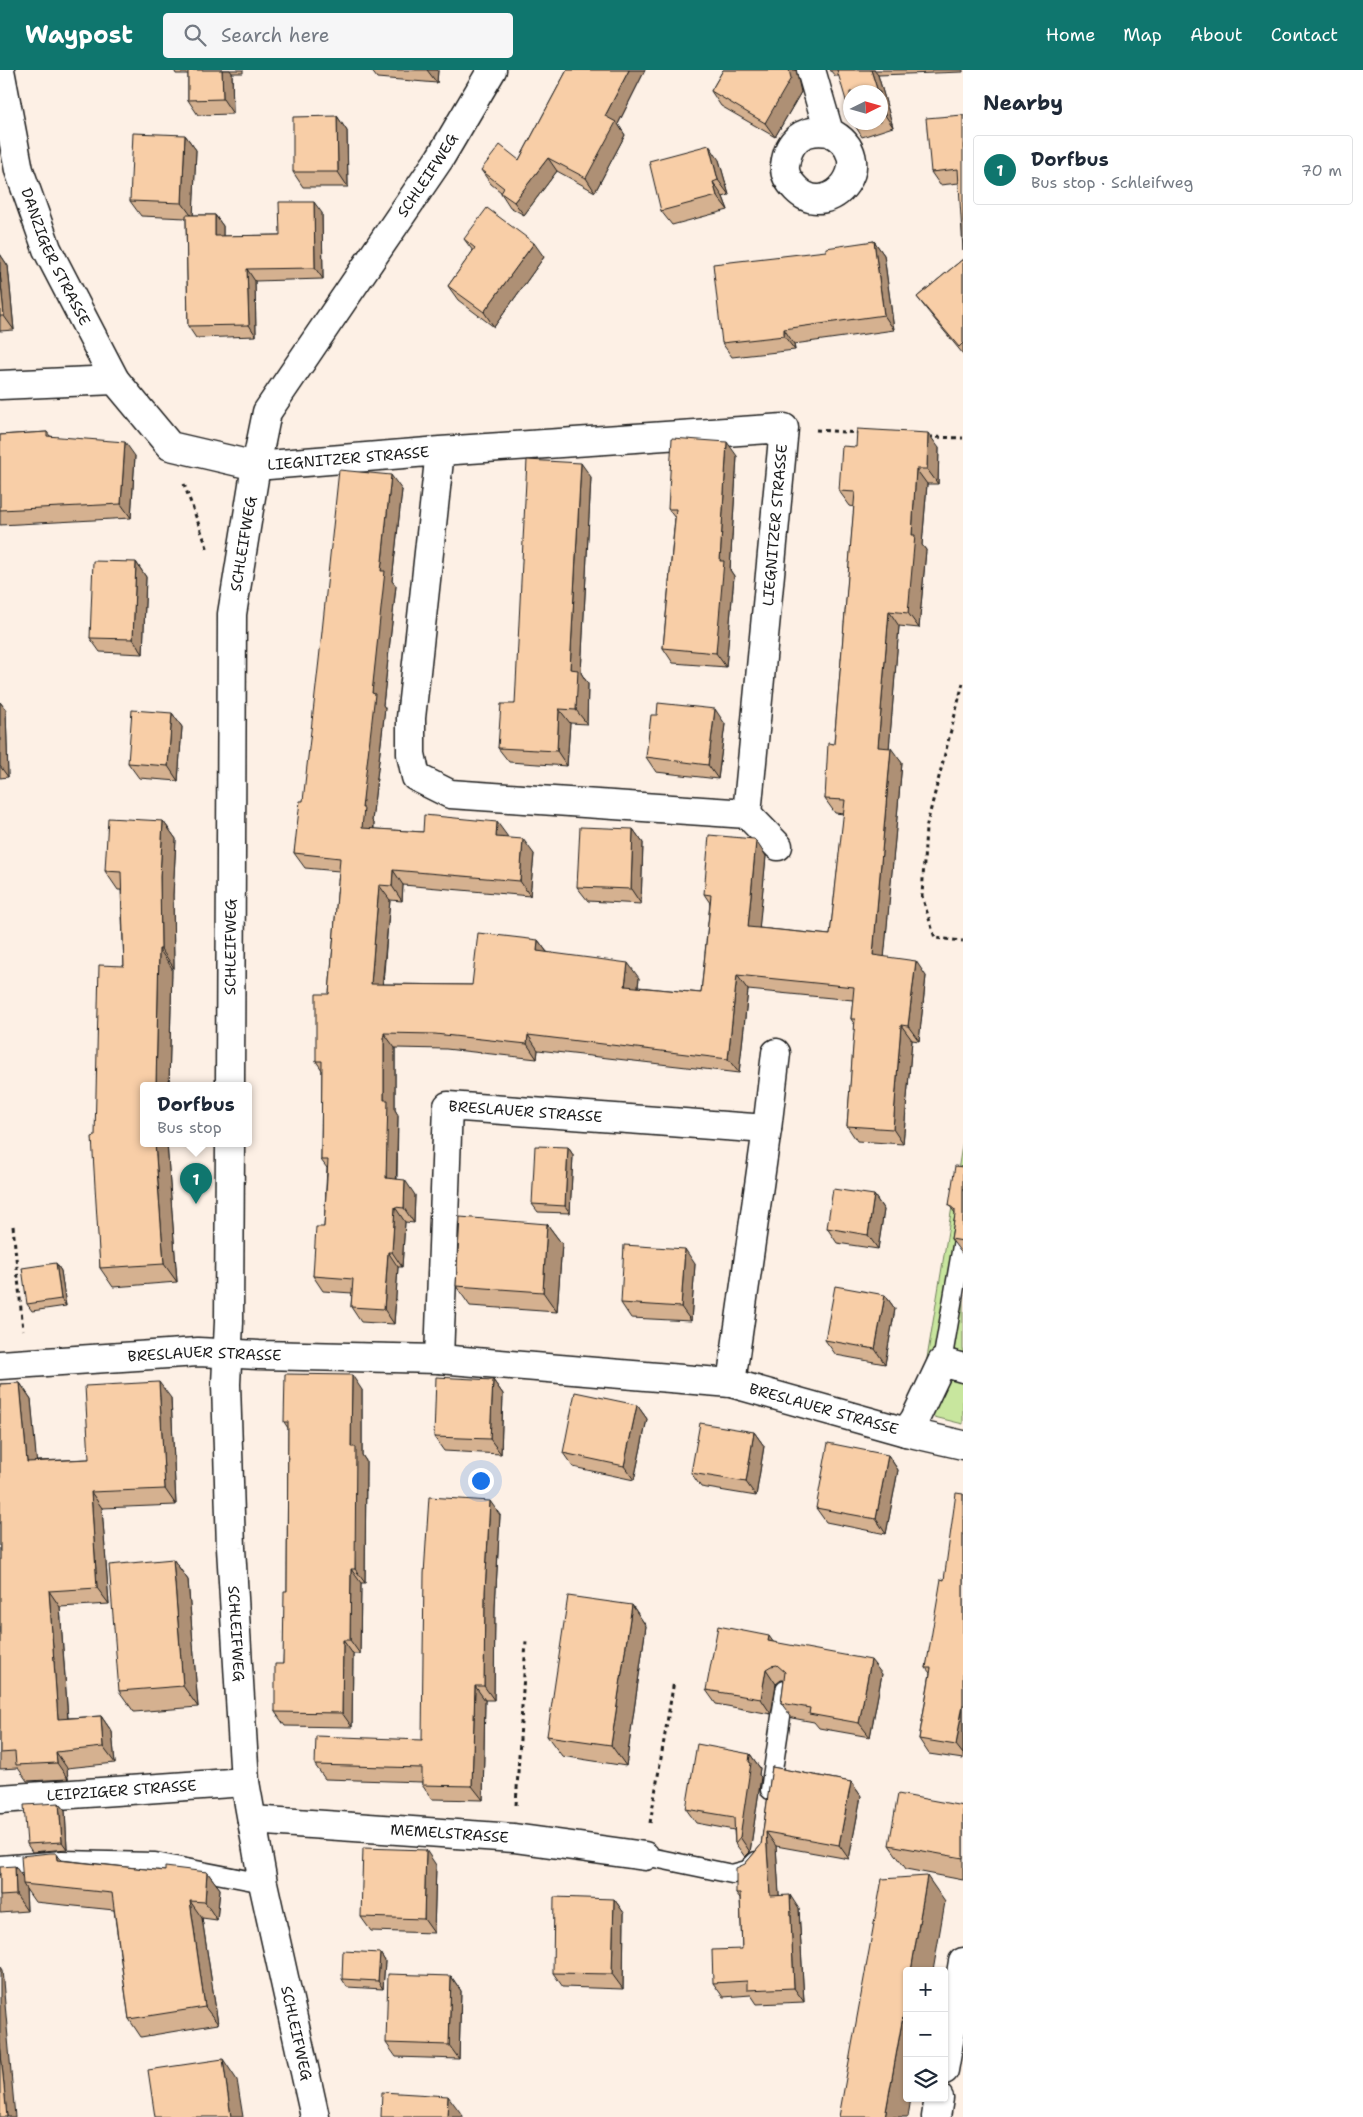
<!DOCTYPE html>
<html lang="en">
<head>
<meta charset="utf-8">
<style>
  body { margin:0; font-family:"Shantell Sans",sans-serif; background:#f6f6f7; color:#1f2937 }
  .controls { position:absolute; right:15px; bottom:15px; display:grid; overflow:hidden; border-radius:5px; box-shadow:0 1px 4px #0004 }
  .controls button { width:45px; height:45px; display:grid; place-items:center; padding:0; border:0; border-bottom:1px solid #e0e1e3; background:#fff; color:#1f2937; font:25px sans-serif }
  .compass { position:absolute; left:843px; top:15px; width:45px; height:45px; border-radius:50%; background:#fff; box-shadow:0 1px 4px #0004; rotate:85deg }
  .you { position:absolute; left:480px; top:1410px; width:18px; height:18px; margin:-12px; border:4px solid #fff; border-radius:50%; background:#1a73e8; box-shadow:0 0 0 8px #1a73e833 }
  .badge { display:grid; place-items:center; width:32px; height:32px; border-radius:50%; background:#0f766e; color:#fff; font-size:16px; font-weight:700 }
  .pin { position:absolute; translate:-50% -41px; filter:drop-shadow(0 1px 2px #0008) }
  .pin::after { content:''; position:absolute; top:26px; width:18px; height:15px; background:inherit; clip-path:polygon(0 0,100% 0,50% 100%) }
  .popup { position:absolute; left:140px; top:1012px; width:112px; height:65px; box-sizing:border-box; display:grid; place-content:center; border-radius:5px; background:#fff; filter:drop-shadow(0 1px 4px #0005); font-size:16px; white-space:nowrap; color:#747a83 }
  .popup b { font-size:19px; color:#1f2937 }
  .popup::after { content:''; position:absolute; left:50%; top:100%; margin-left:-10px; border:10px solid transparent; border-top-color:#fff }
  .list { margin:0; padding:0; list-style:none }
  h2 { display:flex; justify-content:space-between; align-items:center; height:65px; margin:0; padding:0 20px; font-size:21px }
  h2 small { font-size:16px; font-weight:400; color:#747a83 }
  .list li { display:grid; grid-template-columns:32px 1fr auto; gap:15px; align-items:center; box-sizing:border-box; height:70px; margin:0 10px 10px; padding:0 10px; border:1px solid #e0e1e3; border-radius:5px }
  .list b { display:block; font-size:19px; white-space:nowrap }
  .list p { margin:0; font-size:16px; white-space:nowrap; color:#747a83 }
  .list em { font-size:16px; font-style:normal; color:#747a83 }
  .icon { flex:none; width:28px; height:28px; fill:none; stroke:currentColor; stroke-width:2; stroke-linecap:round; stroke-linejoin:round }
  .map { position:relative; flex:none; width:963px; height:2047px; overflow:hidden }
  header { display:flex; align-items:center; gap:30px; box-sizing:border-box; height:70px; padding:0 25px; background:#0f766e; color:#fff }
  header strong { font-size:24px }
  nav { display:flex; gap:28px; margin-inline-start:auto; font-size:18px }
  .search { width:350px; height:45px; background:#f6f6f7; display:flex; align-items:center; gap:12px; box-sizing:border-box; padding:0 18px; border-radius:5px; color:#747a83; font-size:19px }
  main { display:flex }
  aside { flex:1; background:#fff }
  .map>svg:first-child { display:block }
  .green { fill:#c8e69e; stroke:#72815d }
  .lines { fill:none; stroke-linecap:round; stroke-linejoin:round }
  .service-casing { stroke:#1c1c1c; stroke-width:21 }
  .minor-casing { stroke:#1c1c1c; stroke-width:31 }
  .path { stroke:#1c1c1c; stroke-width:3; stroke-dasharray:4 4; stroke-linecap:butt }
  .service { stroke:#fff; stroke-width:18 }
  .minor { stroke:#fff; stroke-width:28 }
  .wall { fill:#d5b190; stroke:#1c1c1c }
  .shaded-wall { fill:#ae9075; stroke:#1c1c1c }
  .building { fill:#f8cea7; stroke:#1c1c1c }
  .labels { text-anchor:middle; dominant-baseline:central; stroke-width:5; stroke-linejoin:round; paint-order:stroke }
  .street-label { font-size:15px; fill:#1c1c1c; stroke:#fff }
</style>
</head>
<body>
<header>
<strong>Waypost</strong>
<div class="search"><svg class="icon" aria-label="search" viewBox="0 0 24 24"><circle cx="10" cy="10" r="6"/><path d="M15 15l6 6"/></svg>Search here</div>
<nav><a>Home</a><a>Map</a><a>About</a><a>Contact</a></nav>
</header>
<main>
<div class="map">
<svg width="963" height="2047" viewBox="0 0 963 2047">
  <rect width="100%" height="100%" fill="#fdf0e5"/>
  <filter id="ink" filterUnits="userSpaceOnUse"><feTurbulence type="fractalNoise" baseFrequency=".02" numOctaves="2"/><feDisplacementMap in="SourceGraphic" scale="10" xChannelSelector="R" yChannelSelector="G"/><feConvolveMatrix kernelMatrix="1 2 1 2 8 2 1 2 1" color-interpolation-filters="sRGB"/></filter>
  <g filter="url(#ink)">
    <path class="green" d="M963 1070V1354L918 1343Z"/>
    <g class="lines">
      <g class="service-casing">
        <path id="service" d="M942 1292 963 1170
          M770 1720 785 1620
          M645 1786 732 1804 747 1800 756 1791
          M0 1795 62 1790 155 1792 263 1813"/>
      </g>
      <g class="minor-casing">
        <g id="minor">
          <path id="s1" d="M0 0 19 100 47 179 115 310 170 376 256 396 440 381 784 358 747 744 450 724 416 707 411 684V648L440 381"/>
          <path d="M811 0 829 62C883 88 830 154 796 119 790 113 784 105 785 96 788 70 803 58 829 62"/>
          <path d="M0 315 115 310"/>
          <path d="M747 744 778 776"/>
          <path id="s2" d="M230 1015 232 544 256 396 267 342 440 88 492 0"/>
          <path d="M767 1059 776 983"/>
          <path id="s3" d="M230 1073 229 1252 226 1314 231 1478 245 1712 263 1813 315 2047"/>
          <path id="s4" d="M439 1289 448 1036 767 1059 731 1313"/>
          <path id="s5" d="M0 1295 198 1282 259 1285 439 1289 731 1313 906 1362 915 1349 942 1292 963 1298"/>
          <path d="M906 1362 963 1375"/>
          <path id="s6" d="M0 1729 245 1712"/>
          <path id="s7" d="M252 1750 514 1768 645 1786"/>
          <path d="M944 2000 963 1892"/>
          <path d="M936 2047 939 2028"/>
        </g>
      </g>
      <path class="path" d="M816 360 860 363
        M929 367 963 368
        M184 414 208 480
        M963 613 926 758 922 826 935 868 963 871
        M13 1156 23 1260
        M516 1735 526 1571
        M650 1753 674 1611"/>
      <use href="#service" class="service"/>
      <use href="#minor" class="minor"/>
    </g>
    <path class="wall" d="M174 0H243V3H232L233 44 198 45 188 30V4H176Z
      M371 0H438L437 13 377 8Z
      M567 0H645L618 54 625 65 595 122 557 101 524 145 510 137 501 123V122L491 114 481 100 519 90Z
      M723 0H796L801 22 775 67 721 36 711 21Z
      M830 0H963V2L878 5 893 57 862 67 853 52H880V22L839 6H835Z
      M963 45 959 113 940 115 931 102Z
      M337 46 347 61 348 117H303L293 102Z
      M185 65 196 80 193 145H215L223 156V166L280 165 322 143 323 209 255 211 256 266 196 268 188 256 186 148 141 146 130 131Z
      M719 90 729 125 723 127 728 140 672 155 661 141Z
      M464 169 544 187 494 257 458 230 448 216 473 181Z
      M874 171 884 185 894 260 794 274 795 280 732 287 722 273 826 181Z
      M0 184 8 196 14 260 0 261Z
      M963 189V284L927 240 917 227Z
      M47 362 50 366 135 386 131 448 0 455V365Z
      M856 377 939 378 938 414H927L922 475 926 480 919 558 899 556 889 678 902 693 884 887 926 906 919 971 912 970 903 1074 857 1071 847 1056 855 955 851 949 853 930 748 920 739 1003 538 980 537 989 446 979 395 978V1040L398 1045 397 1109 415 1125 414 1153 405 1152 402 1197H398L394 1254 361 1252 351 1237 352 1223 323 1221 313 1206 324 1157 327 1098 321 1090 322 1000 316 991 329 924 339 801 305 798 294 783 303 731 402 420 392 511 396 516 383 635 385 638 372 751 374 753V759L423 762 508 767V768L534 784 530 826 403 815 402 831 390 830 383 914 472 915 538 870 547 882 639 908 638 917 701 923 710 833 704 824 766 786 759 858 830 865 844 744 835 743 825 729 834 674 854 437 850 436 839 421Z
      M737 386 730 500 734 506 726 597 673 593 663 578 675 448 668 439Z
      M591 407 581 603 588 614 587 654 570 653 567 696 509 692 498 678 515 634Z
      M136 492 146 507 143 584 100 582 90 568Z
      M0 632 6 640 8 707 0 708Z
      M172 643 182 657 178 711 139 708 128 693Z
      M725 654 718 709 656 702 646 687Z
      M163 751 176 769 173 825 174 898H172L169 1015H144V1073H167L177 1212 113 1217 100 1198 95 1066 124 896 121 820H118L105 801Z
      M633 759 643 773 641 834 588 831 577 817Z
      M568 1077 573 1085 570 1143 538 1142 532 1134Z
      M963 1097V1185L951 1169 955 1145V1143L949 1135Z
      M874 1125 884 1140 878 1179 837 1173 827 1158Z
      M547 1154 562 1174 557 1242 470 1236 456 1216Z
      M56 1193 61 1201 66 1236 32 1241 27 1234Z
      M695 1194 691 1251 631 1248 621 1233Z
      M885 1225 895 1239 885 1294 836 1285 825 1270Z
      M493 1310 503 1324 501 1384 444 1381 434 1367Z
      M20 1313 31 1329 36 1391 89 1389 171 1328 176 1435 102 1438 109 1534 60 1537 68 1648 101 1646 112 1662 115 1693 67 1698 68 1709 27 1711 18 1698 0 1699V1314Z
      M362 1320V1385L366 1391 365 1513H361L360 1584H353L352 1657 285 1656 275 1642 283 1594 287 1521 288 1358 284 1352Z
      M637 1335 647 1349 634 1410 573 1397 563 1383Z
      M754 1362 764 1376 756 1426 701 1417 691 1403Z
      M888 1385 898 1400 886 1464 826 1452 816 1438Z
      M963 1424V1689L929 1684 919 1669 930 1603 926 1598 944 1510Z
      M500 1445 495 1537 494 1630H485L483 1730 432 1729 422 1715V1712L325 1709 315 1695 422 1670Z
      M173 1489 188 1510 198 1637 134 1642 119 1621Z
      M632 1535 646 1556 626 1696 562 1686 547 1666Z
      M773 1572 882 1604 870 1667 819 1658 814 1652 792 1648 781 1633 784 1610H781L776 1614 771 1644 716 1634 706 1620Z
      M750 1684 760 1698 759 1705 761 1707 750 1782 745 1787 735 1773 734 1760 696 1753 686 1739Z
      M772 1697 851 1712 861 1726 849 1789 776 1776 779 1826 799 1839 804 1932 757 1934 751 1925 723 1927 713 1913 742 1879 740 1828 736 1823 745 1794 761 1775Z
      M59 1733 65 1740 67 1779 32 1782 27 1774Z
      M963 1736V1810L906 1799 889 1775Z
      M56 1783 61 1790 165 1801 207 1802 220 1819 217 1850 202 1848 218 1954 141 1967 129 1949 114 1840 35 1832 26 1819 27 1841 0 1843V1797L23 1807Z
      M436 1795 434 1863 371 1861 361 1847Z
      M614 1829 624 1843 623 1919 563 1917 553 1903Z
      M380 1883 385 1891 383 1919 347 1917 342 1909Z
      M451 1906 461 1921 459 1989 396 1987 386 1973Z"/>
    <path class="shaded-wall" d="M222 0H230L232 3 233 44 223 29Z
      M427 0H438L437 13Z
      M629 0H645L618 54 625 65 595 122 586 108 605 46Z
      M789 0H796L801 22 775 67 765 53Z
      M871 0H874L878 5 893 57 885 45 880 31V22H878Z
      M337 46 347 61 348 117 338 102Z
      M185 65 196 80 193 148 182 133Z
      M709 75 719 90 729 125 718 110Z
      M548 88 557 101 524 145 514 132Z
      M713 112 723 127 728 140 717 126Z
      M314 132 322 143 323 209 315 198Z
      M215 145 223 156V177L215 166Z
      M874 171 884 185 894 260 884 245Z
      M534 173 544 187 494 257 484 242Z
      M0 184 8 196 14 260 4 246 0 202Z
      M247 199 255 211 256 266 249 255Z
      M784 259 794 274 795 280 784 266Z
      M928 363 939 378 938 414 927 399Z
      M125 372 135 386 131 448 121 434Z
      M727 372 737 386 730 500 734 506 726 597 716 583 720 491Z
      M581 393 591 407 581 603 588 614 587 654 576 640 570 599Z
      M916 399 927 414 922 475 926 480 919 558 908 543 912 465Z
      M391 405 402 420 392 511 396 516 383 635 385 638 372 751 374 753 372 773 362 758V738L372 623 381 501Z
      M136 492 146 507 143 584 133 569Z
      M889 541 899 556 888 692 878 677Z
      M0 632 6 640 8 707 0 696Z
      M559 639 570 653 567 696 557 681Z
      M715 639 725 654 718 709 708 695Z
      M172 643 182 657 178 711 168 696Z
      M891 678 902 693 883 900 873 885Z
      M163 751 176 769 173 825 174 898 161 879 160 807Z
      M497 752 508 767 506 782 496 767Z
      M633 759 643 773 641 834 631 819Z
      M523 769 534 784 530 826 520 811Z
      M756 771 766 786 758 872 748 857Z
      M393 800 403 815 402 831 392 816Z
      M379 815 390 830 381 929 371 914Z
      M538 870 549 885 537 881Z
      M159 879 172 898 169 1015H156Z
      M916 891 926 906 919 971 908 956Z
      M628 893 639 908 636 931 625 916Z
      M737 905 748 920 739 1003 728 989Z
      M901 955 912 970 903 1074 893 1059Z
      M384 963 395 978V1040L398 1045 396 1123 386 1108 384 1030Z
      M528 965 538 980 537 989 527 974Z
      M155 1073H167L177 1212 164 1194Z
      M568 1077 573 1085 570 1143 565 1136Z
      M405 1110 415 1125 414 1153 404 1138Z
      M874 1125 884 1140 878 1179 868 1165Z
      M395 1137 405 1152 402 1197 392 1182Z
      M547 1154 562 1174 557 1242 543 1222Z
      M685 1179 695 1194 691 1251 681 1237Z
      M388 1182 398 1197 394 1254 384 1239Z
      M56 1193 61 1201 66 1236 61 1229Z
      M885 1225 895 1239 885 1294 875 1279Z
      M352 1305 362 1320V1385L366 1391 365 1513 355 1499 351 1377Z
      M493 1310 503 1324 501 1384 490 1369Z
      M159 1312 171 1328 176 1435 165 1419Z
      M20 1313 31 1329 38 1408 27 1392Z
      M637 1335 647 1349 634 1410 624 1396Z
      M754 1362 764 1376 756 1426 746 1412Z
      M888 1385 898 1400 886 1464 876 1449Z
      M91 1422 102 1438 109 1534 97 1518Z
      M490 1431 500 1445 495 1537 494 1630 484 1616 485 1522Z
      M173 1489 188 1510 198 1637 183 1616Z
      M351 1499 361 1513 360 1584 350 1570Z
      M49 1521 60 1537 69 1665 58 1649Z
      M632 1535 646 1556 626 1696 611 1675Z
      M769 1566 779 1580 768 1571Z
      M343 1570 353 1584 352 1657 342 1643Z
      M871 1590 882 1604 870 1667 859 1653Z
      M766 1599 776 1614 771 1644 761 1629Z
      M475 1616 485 1630 483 1730 472 1716Z
      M963 1634V1684L956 1675Z
      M101 1646 112 1662 115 1693 103 1677Z
      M56 1682 67 1698 68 1709 57 1693Z
      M750 1684 760 1698 759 1705 761 1707 750 1782 740 1767Z
      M851 1712 861 1726 849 1789 839 1775Z
      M59 1733 65 1740 67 1779 62 1772Z
      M766 1762 776 1776 780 1840 770 1826Z
      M426 1780 436 1795 434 1863 424 1849Z
      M56 1783 69 1801 57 1790Z
      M15 1796 26 1812 23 1814 26 1819 27 1841 16 1825Z
      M207 1802 220 1819 217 1850 205 1832Z
      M927 1806 945 1832 933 1901H911Z
      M790 1825 799 1839 804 1932 794 1918Z
      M614 1829 624 1843 623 1919 612 1904Z
      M190 1831 202 1848 218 1954 205 1937Z
      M380 1883 385 1891 383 1919 378 1911Z
      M0 1897 2 1900 15 2047H7L0 1974Z
      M451 1906 461 1921 459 1989 449 1975Z
      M907 1924V2028H911L908 2047H885Z
      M223 1989 237 2010 243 2047H231Z
      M448 2026 463 2046V2047H447Z"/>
    <path class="building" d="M188 0H222L223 29 188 30Z
      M567 0H629L605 46 616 52 586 108 548 88 514 132 501 123 504 118 481 100 500 75 519 90Z
      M723 0H789L791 8 765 53 711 21Z
      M837 0H871L878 22H850V44Z
      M880 31 885 45 880 46Z
      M963 45V180L958 99 931 102 926 48Z
      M337 46 338 102H293V47Z
      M133 63 185 65 182 133 130 131Z
      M709 75 718 110 713 112 717 126 661 141 649 91Z
      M279 132H314L315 198 247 199 249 255 188 256 186 145H215V166L280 165Z
      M487 138 534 173 484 242 448 216 475 178 464 169Z
      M874 171 884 245 784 259V266L722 273 713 194 826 181V178Z
      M963 189V273L959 277 917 227Z
      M0 202 4 246H0Z
      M857 359 928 363 927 399H916L912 465H915L908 543 889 541 878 677 891 678 873 885 916 891 908 956 901 955 893 1059 847 1056 855 949H851L854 917 737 905 728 989 528 965 527 974 435 964 384 963V1030H388L386 1108 405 1110 404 1138 395 1137 392 1182H388L384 1239 351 1237 353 1209 313 1206 316 1157H324L328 1090H321L322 991H316V924H329L340 788 294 783 300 731H303L319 590 339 400 391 405 381 501H385L372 623 375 624 362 738H364L362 758 423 762 424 745 497 752 496 767 523 769 520 811 393 800 392 816 379 815 371 914 472 915 478 863 538 870 537 881 628 893 625 916 701 923 711 825 704 824 709 765 754 769 756 771 748 857 830 865 845 730 825 729 828 673 834 674 855 422 839 421 842 376 856 377Z
      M47 362V366L125 372 121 434 0 440V365Z
      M672 368 727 372 720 491H724L716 583 663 578 676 439H668Z
      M527 390 581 393 570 599 578 600 576 640 559 639 557 681 498 678 501 634H515Z
      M93 491 136 492 133 569 90 568Z
      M658 633 715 639 708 695 646 687 651 645H657Z
      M132 640 172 643 168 696 128 693Z
      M108 748 163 751 160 807 161 879H159L156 1015H144V1073H155L164 1194 100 1198 92 1067 95 1066 99 895 124 896 121 802 105 801Z
      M580 757 633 759 631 819 577 817Z
      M535 1076 568 1077 565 1136 532 1134Z
      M955 1096 963 1097V1171L951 1169 955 1145V1140L949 1135Z
      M833 1119 874 1125 868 1165 827 1158Z
      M460 1147 547 1154 543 1222 456 1216Z
      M624 1175 685 1179 681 1237 621 1233Z
      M56 1193 61 1229 27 1234 22 1198Z
      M835 1216 885 1225 875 1279 825 1270Z
      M285 1304 352 1305 351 1377H356L355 1499H351L350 1570H343L342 1643 275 1642V1594H283L284 1521H287L288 1352H284Z
      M436 1307 493 1310 490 1369 434 1367Z
      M159 1312 165 1419 91 1422 97 1518 49 1521 58 1649 101 1646 103 1677 56 1682 57 1693 16 1695 15 1682 0 1683V1314L20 1313 27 1392 89 1389 85 1316Z
      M575 1322 637 1335 624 1396 563 1383Z
      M700 1353 754 1362 746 1412 691 1403Z
      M828 1373 888 1385 876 1449 816 1438Z
      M956 1423 963 1424V1634L956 1675 919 1669 931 1598H926L941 1509 944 1510Z
      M429 1427 490 1431 485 1522 484 1616H475L472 1716 422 1715V1698L315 1695 316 1666 422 1670 424 1504Z
      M173 1489 183 1616 119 1621 109 1495Z
      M568 1526 632 1535 611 1675 547 1666Z
      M718 1556 769 1566 768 1571 871 1590 859 1653 809 1644 810 1638 781 1633 785 1602 777 1595 771 1596 766 1599 761 1629 706 1620Z
      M697 1674 750 1684 749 1692 751 1693 740 1767 735 1773 734 1747 686 1739Z
      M772 1697 851 1712 839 1775 766 1762 770 1826 790 1825 794 1918 747 1920V1911L713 1913 712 1880 742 1879 740 1823H736V1798L745 1794 761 1775Z
      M898 1724 963 1736V1788L889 1775Z
      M59 1733 62 1772 27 1774 24 1735Z
      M363 1778 426 1780 424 1849 361 1847Z
      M50 1783H56L57 1790 165 1801V1797L207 1802 205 1832 190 1831 205 1937 129 1949 112 1823 23 1814 21 1786Z
      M15 1796 16 1825 0 1826V1797Z
      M927 1806 911 1901H907V1924L885 2047H839L882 1809Z
      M554 1827 614 1829 612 1904 553 1903Z
      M343 1881 380 1883 378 1911 342 1909Z
      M388 1904 451 1906 449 1975 386 1973Z
      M0 1974 7 2047H0Z
      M223 1989 231 2047H155L148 2000Z
      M382 2022 448 2026 447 2047H381Z"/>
  </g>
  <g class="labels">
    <g class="street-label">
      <text stroke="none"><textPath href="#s2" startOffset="962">SCHLEIFWEG</textPath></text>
      <text stroke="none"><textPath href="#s1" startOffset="196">DANZIGER STRASSE</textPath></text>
      <text stroke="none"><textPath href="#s1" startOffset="600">LIEGNITZER STRASSE</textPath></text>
      <text transform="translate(775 455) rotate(-85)">LIEGNITZER STRASSE</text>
      <text stroke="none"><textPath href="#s2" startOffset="542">SCHLEIFWEG</textPath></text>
      <text stroke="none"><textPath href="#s2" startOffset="138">SCHLEIFWEG</textPath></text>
      <text stroke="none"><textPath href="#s4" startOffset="331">BRESLAUER STRASSE</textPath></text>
      <text stroke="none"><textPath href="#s5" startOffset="205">BRESLAUER STRASSE</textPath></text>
      <text stroke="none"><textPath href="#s5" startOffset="829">BRESLAUER STRASSE</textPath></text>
      <text stroke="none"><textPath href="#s3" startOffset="491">SCHLEIFWEG</textPath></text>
      <text stroke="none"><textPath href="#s6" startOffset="122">LEIPZIGER STRASSE</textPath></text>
      <text stroke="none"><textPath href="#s7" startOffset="198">MEMELSTRASSE</textPath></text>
      <text stroke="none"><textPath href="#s3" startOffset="896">SCHLEIFWEG</textPath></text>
    </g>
  </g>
</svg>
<div class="controls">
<button>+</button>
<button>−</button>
<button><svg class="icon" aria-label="layers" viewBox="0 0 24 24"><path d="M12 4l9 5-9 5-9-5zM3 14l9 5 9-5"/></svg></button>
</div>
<svg class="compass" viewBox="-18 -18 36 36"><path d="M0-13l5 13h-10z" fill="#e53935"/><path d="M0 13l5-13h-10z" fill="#747a83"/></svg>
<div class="you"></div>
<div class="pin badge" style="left:196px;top:1134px">1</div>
<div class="popup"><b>Dorfbus</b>Bus stop</div>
</div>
<aside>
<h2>Nearby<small></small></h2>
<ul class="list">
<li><span class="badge">1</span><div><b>Dorfbus</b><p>Bus stop · Schleifweg</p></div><em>70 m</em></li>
</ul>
</aside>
</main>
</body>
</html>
